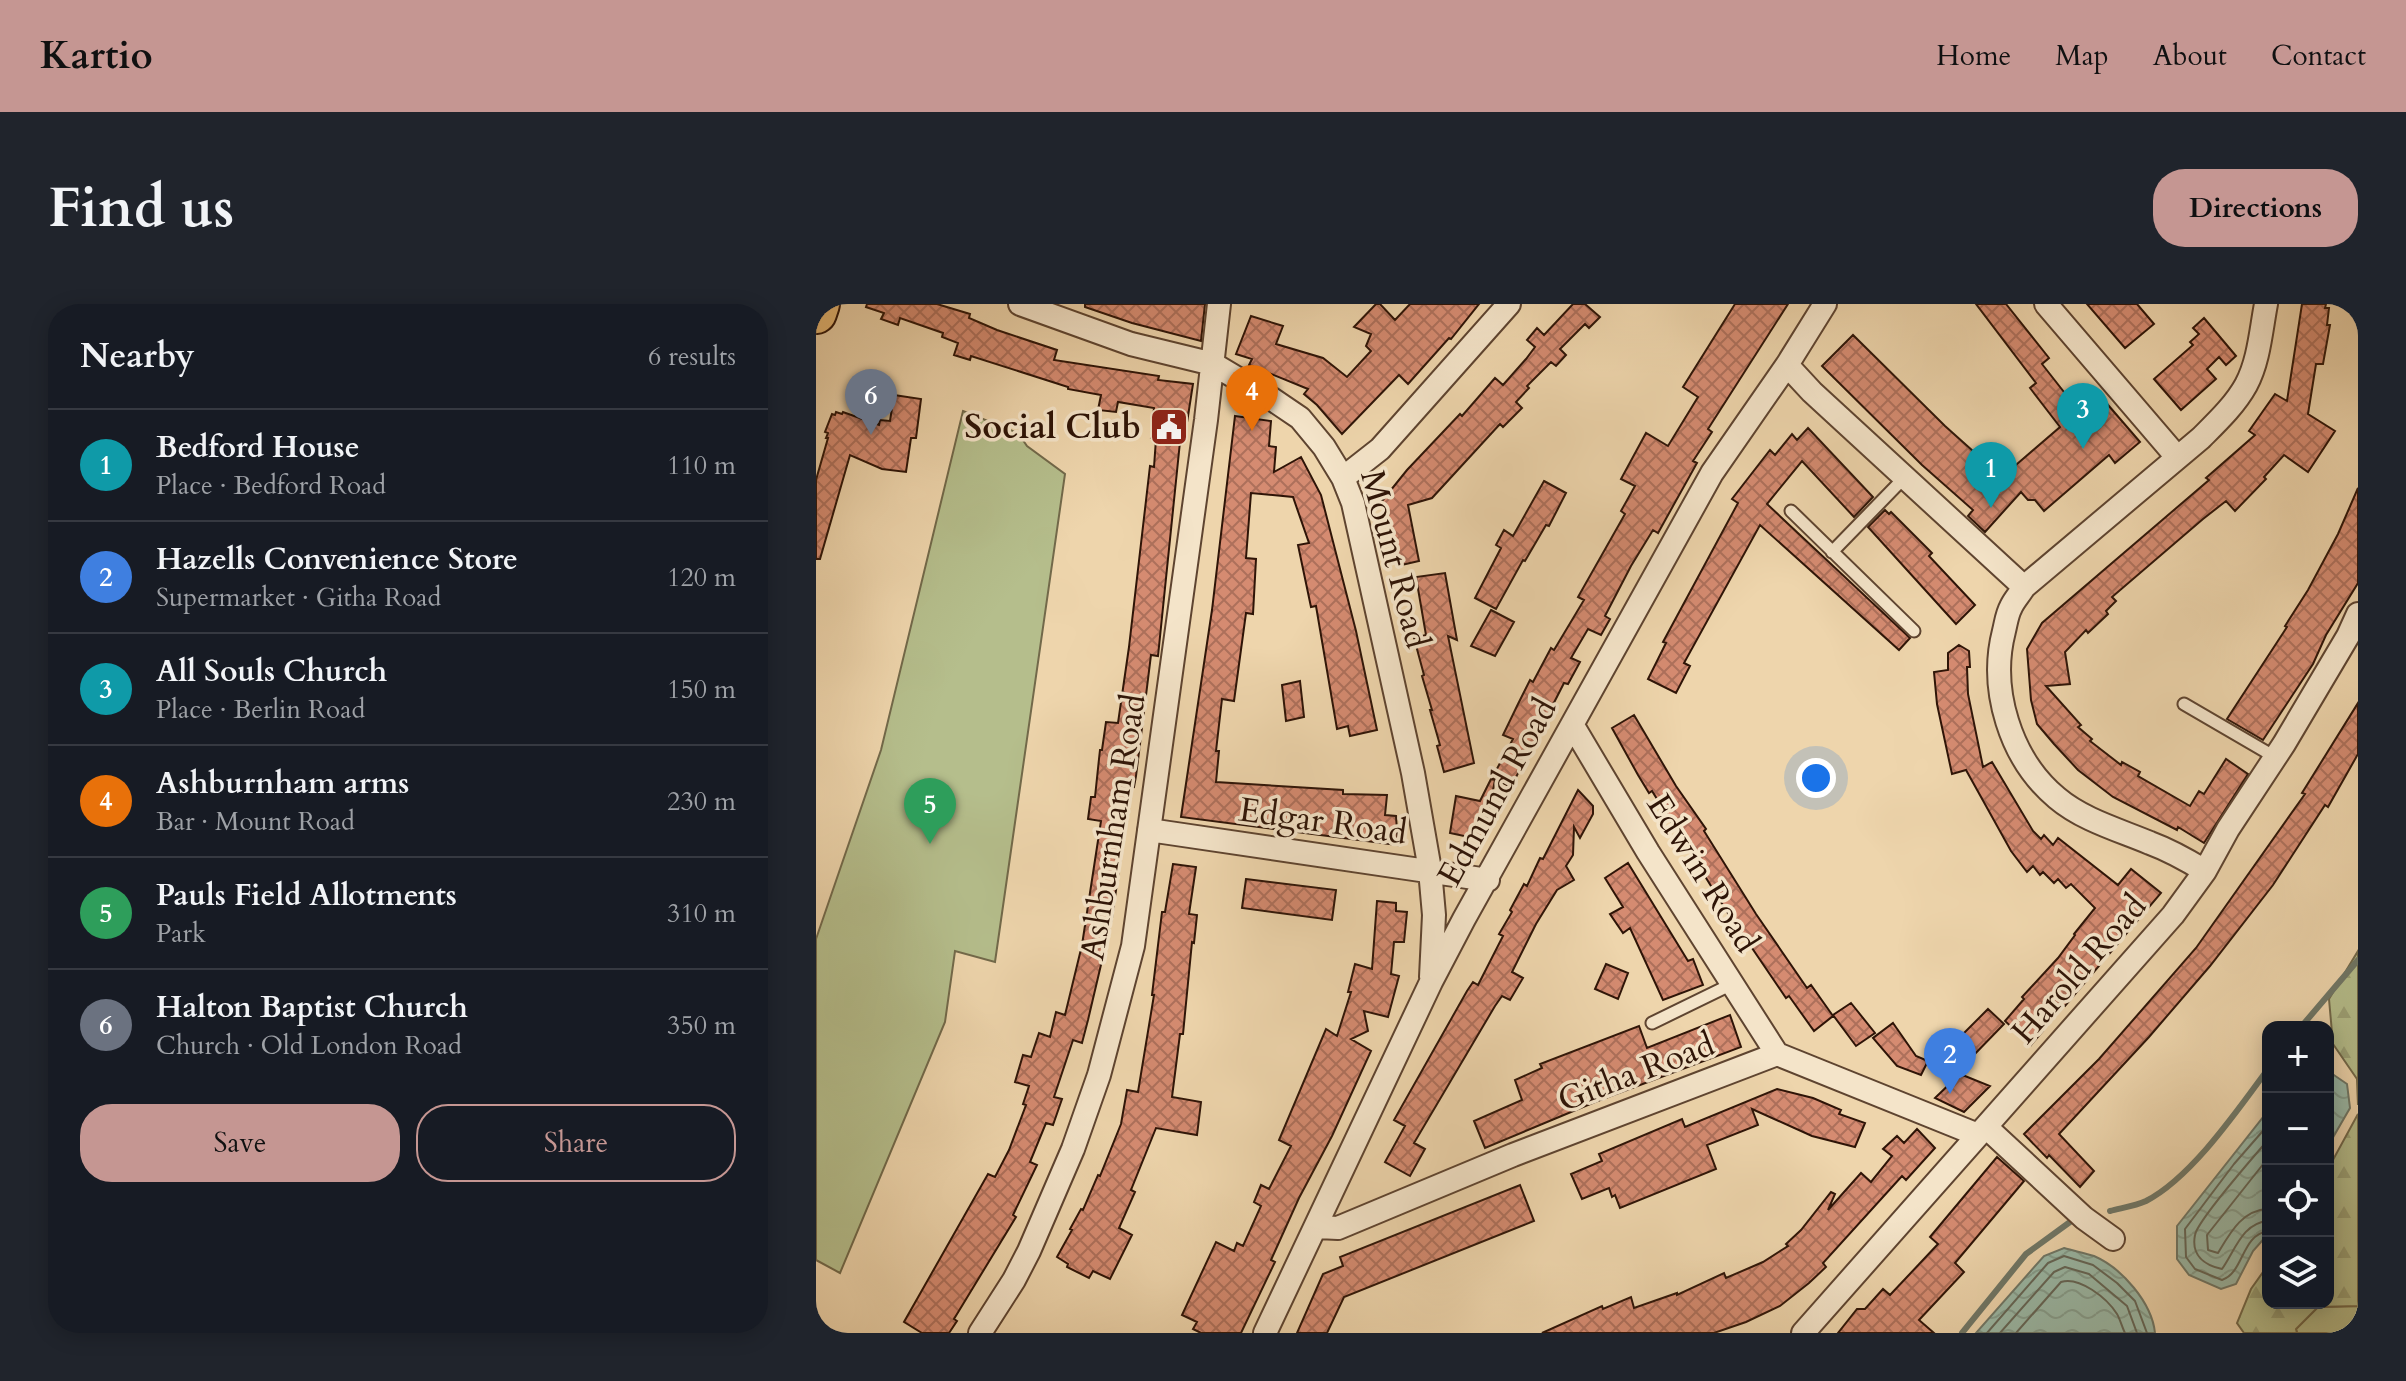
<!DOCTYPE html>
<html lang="en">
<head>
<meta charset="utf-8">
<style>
  body { margin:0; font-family:Cardo,serif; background:#20242c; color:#f1f3f6 }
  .controls { position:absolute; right:24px; bottom:24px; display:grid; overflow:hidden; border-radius:16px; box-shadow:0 4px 20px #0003 }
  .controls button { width:72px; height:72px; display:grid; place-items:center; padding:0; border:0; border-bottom:2px solid #363941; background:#171b24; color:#f1f3f6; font:40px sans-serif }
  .you { position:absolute; left:1000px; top:474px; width:28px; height:28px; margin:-20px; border:6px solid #fff; border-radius:50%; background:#1a73e8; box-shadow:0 0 0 12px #1a73e833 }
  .badge { display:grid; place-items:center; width:52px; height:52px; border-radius:50%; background:#c59692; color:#fff; font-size:26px; font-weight:700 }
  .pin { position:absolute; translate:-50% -66px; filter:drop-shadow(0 2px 4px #0008) }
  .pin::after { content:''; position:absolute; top:42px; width:28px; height:24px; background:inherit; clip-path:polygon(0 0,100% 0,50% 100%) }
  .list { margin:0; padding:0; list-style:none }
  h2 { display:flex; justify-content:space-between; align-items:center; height:104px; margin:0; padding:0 32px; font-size:34px }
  h2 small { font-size:26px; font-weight:400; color:#9ea1a6 }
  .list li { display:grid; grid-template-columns:52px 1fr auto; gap:24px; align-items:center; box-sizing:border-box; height:112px; padding:0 32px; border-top:2px solid #363941 }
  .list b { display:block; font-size:30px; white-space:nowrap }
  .list p { margin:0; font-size:26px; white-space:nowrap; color:#9ea1a6 }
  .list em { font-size:26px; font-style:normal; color:#9ea1a6 }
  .actions { display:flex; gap:16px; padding:24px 32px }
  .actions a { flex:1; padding:18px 0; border:2px solid #c59692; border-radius:32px; text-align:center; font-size:28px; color:#c59692 }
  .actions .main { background:#c59692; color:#111 }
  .icon { flex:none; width:44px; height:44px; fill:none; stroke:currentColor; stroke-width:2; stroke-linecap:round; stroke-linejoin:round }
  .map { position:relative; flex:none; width:1542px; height:1029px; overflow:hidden; border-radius:32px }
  header { display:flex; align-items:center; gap:48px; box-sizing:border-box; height:112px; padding:0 40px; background:#c59692; color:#111 }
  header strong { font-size:38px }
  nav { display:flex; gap:44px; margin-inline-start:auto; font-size:28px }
  .intro { display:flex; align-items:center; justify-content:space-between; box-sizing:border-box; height:192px; padding:0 48px }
  h1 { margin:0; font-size:56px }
  .button { padding:20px 36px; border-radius:32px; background:#c59692; color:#111; font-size:28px; font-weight:700 }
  main { display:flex; gap:48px; padding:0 48px }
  aside { flex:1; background:#171b24; border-radius:32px; box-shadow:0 4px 20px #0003 }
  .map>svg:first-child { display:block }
  .green { fill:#b5be8c; stroke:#72694a; stroke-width:2 }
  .forest { fill:url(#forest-firs); stroke:#72694a; stroke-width:2 }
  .water { fill:url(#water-waves); stroke:#6f7767; stroke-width:2 }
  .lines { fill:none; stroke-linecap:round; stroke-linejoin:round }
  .shore { stroke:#646657; stroke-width:2 }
  .stream { stroke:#6f7767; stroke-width:6 }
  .building { fill:url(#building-cross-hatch); stroke:#2e1407; stroke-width:2 }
  .lane-casing { stroke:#5e4430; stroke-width:15 }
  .street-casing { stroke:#5e4430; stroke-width:26 }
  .highway-casing { stroke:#2e1407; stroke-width:44 }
  .lane { stroke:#f4e4c9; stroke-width:11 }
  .street { stroke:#f4e4c9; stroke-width:22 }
  .highway { stroke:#e7ba76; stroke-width:40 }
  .labels { text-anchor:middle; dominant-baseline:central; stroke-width:7; stroke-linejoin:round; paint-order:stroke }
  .poi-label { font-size:34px; font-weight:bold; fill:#2e1407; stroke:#f4e4c9; text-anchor:end }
  .street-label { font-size:34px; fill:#2e1407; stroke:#f4e4c9 }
</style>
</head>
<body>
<header>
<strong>Kartio</strong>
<nav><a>Home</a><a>Map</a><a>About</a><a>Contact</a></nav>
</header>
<div class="intro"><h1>Find us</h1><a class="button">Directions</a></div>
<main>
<aside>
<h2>Nearby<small>6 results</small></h2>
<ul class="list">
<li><span class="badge" style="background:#0f9aa8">1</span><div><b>Bedford House</b><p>Place · Bedford Road</p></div><em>110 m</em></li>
<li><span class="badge" style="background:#3f7fe0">2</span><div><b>Hazells Convenience Store</b><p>Supermarket · Githa Road</p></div><em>120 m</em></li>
<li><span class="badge" style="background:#0f9aa8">3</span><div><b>All Souls Church</b><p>Place · Berlin Road</p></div><em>150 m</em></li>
<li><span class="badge" style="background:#e8710a">4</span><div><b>Ashburnham arms</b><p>Bar · Mount Road</p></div><em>230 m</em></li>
<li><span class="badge" style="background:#2e9e5b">5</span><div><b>Pauls Field Allotments</b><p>Park</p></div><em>310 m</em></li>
<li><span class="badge" style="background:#6b7280">6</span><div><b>Halton Baptist Church</b><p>Church · Old London Road</p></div><em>350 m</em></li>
</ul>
<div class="actions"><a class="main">Save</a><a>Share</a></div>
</aside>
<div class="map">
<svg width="1542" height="1029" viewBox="0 0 1542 1029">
  <defs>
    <pattern id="forest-firs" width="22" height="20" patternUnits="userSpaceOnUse" patternTransform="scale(2)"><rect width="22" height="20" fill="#b5be8c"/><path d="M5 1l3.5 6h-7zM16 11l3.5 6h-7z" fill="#9ca277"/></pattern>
    <pattern id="water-waves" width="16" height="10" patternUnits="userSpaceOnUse" patternTransform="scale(2)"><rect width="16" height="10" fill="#9ab9a7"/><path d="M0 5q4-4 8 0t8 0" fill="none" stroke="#859e8e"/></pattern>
    <pattern id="building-cross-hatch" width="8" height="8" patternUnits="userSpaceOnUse" patternTransform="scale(2)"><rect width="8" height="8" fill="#d58b71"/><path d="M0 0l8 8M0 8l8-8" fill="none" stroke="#ad705b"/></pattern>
  </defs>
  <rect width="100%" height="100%" fill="#eed5ac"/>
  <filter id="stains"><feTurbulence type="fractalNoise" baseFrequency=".0025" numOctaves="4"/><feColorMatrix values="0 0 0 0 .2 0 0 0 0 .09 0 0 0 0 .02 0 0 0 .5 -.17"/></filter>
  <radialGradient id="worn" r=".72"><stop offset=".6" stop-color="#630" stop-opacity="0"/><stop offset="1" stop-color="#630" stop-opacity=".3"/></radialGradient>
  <path class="green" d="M147 107 202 129 211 142 249 170 179 658 139 647 129 718 24 969 0 956V635L65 446Z
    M1542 1002V1029H1481L1480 1025 1502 1003Z"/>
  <path class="forest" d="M1542 647V801L1541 775 1517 740 1513 695Z
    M1542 810V1002L1502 1003 1480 1025 1481 1029H1428L1421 1019 1435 985 1452 961V999H1512V865Z"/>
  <path class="water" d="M1512 767 1531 780 1534 804 1512 842Z
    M1452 807V930L1437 947 1420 980 1405 985 1373 971 1361 955V922Z
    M1248 944C1258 947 1269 949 1278 952 1306 964 1336 999 1339 1029H1160L1228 952Z"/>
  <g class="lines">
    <path class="shore" d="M1452 821 1418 860 1369 925 1370 953 1379 965 1406 976C1428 969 1425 931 1452 927
      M1452 836C1440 850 1381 917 1379 931 1375 951 1388 961 1406 965 1419 947 1426 919 1452 917
      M1452 854 1391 931 1392 946 1402 949C1414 929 1426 906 1452 905
      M1171 1029 1232 959 1248 952 1277 961 1301 979 1319 997 1331 1029
      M1184 1029 1238 968 1249 963 1273 970 1311 1002 1321 1029
      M1200 1029 1245 978C1263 972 1291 994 1301 1010 1304 1015 1306 1023 1309 1029"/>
    <path class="stream" d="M1485 723 1542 656
      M1294 907C1305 904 1319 902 1330 897 1375 874 1421 807 1452 765
      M1146 1029 1210 950 1254 918"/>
  </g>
  <path class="building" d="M51 0H121L154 10 153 14 181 26 241 46 238 56 343 72 342 76 377 80 368 138H364L342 352 335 351 320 472 318 483 315 482 296 614 272 716 266 739 257 736 238 793 246 795 237 821 230 819 214 858 221 861 197 911 200 913 138 1015 141 1017 133 1029H106L88 1018 172 870 179 873 193 846 210 801 207 800 213 782 199 778 207 751 215 753 223 729 234 733 240 708 249 711 266 641 285 517 272 515 275 493H279L283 455 284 446H286L290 418 302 419 313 343 334 162 338 163 340 135 335 134 338 104 302 98 300 108 282 106 285 91 252 85V83L155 52 154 56 138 51 142 39 126 33 127 29 84 14 82 21 65 15 68 9 50 3Z
    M269 0H389L385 37 316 19 269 3Z
    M560 0H564L579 16 594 0H663L635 35 633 34 592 80 583 71 526 130 501 101 488 90 492 85 433 61 436 55 420 50 435 12 467 22 460 40 507 54 531 73 555 47 550 42 555 30 538 23Z
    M757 0H769L784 13 773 24 769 20 744 45 750 51 740 62 735 58 711 82 713 84 700 98 706 104 687 123 684 120 616 194 592 201 603 257 581 262 566 197 591 166 644 110 646 112 679 74 687 81 710 55 719 43 711 36 721 24 728 31Z
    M919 0H972L892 125 896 128 877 157 881 159 842 229 837 226 815 262 789 312 794 315 785 331 772 325 755 354 764 358 752 380 748 379 695 483 676 474 697 435 687 431 702 400 714 376 717 378 735 344 738 346 768 296 762 293 809 210 805 207 819 182 805 175 830 129 852 142 882 93 867 83Z
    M1160 0H1190L1233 54 1226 60 1259 102 1273 90 1275 91 1280 87 1324 138 1299 159 1293 151 1228 207 1219 196H1212L1205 188 1169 228 1152 212 1157 206 1106 161 1006 62 1037 31 1129 122 1186 173 1244 123 1214 84 1220 79Z
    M1271 0H1321L1338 20 1309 44Z
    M1486 0H1510L1509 4H1513L1511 21H1514L1507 60H1500L1492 110 1519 127 1492 168 1468 151 1448 173 1450 175 1419 207 1410 197 1387 215 1296 293 1300 297 1290 307 1292 310 1272 329 1270 326 1249 348 1254 380 1230 382 1265 421 1262 423 1276 435 1274 437 1305 461 1306 458 1324 468 1322 472 1374 502 1383 487 1388 490 1410 455 1432 470 1388 539 1362 523 1361 526 1297 493 1262 466 1238 440 1221 420 1215 396 1211 345 1226 319 1393 176 1390 174 1439 131 1433 127 1459 90 1471 97Z
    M1388 14 1420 52 1410 61 1403 53 1391 65 1400 75 1365 106 1338 75 1377 41 1374 38 1383 30 1377 24Z
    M78 91 105 95 100 134H95L90 168 66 165 34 151 4 255H0V176L12 134H10L12 129 9 128 16 110 19 111 20 108 26 110 27 108 63 121 64 116 74 117Z
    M419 112 455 117 453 142 460 143 458 168 485 153 505 191 540 327 561 426 534 432 532 422 521 425 500 302 495 303 482 241 493 239 477 193 435 189 430 254 440 255 437 310 430 309 418 397 406 395 400 447H403L400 478 527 486V490L571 491 569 511 580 512 582 541 365 513 396 306Z
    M992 124 1057 193 1038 213 986 157 951 200 1094 334 1083 346 944 221 868 359 874 362 860 389 832 375 850 339 847 338 922 199 916 195 954 146 959 151 976 130 981 136Z
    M728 177 750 189 733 222 730 221 709 257 707 256 680 305 659 294 685 244 680 241 688 226 697 232Z
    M1542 184V279L1510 331 1497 360 1447 436 1411 415 1471 323 1469 322 1492 286 1522 230Z
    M1069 206 1073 210 1075 208 1116 249 1113 252 1159 301 1140 320 1052 223Z
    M629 269 641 336 632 332 658 459 628 468 621 442 624 441 614 406H616L606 372 608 371 598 334 610 331 600 273Z
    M675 306 698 318 679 352 655 342Z
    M1143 341 1153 347 1154 363H1151L1152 390 1167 463 1176 458 1217 527 1225 535 1228 531 1237 541 1242 534 1302 581 1315 565 1345 589 1249 702 1246 700 1225 724 1227 727 1215 741 1189 717 1208 695 1206 693 1242 654 1259 631 1258 630 1279 604 1255 580 1250 584 1242 575 1238 579 1227 568 1224 571 1217 562 1211 568 1195 547 1150 466 1136 470 1121 400 1118 368 1132 366V349Z
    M484 377 488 413 470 417 466 381Z
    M1542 399V450L1512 503 1509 501 1457 581 1394 662 1333 733 1243 830 1278 867 1264 883 1233 851 1231 854 1208 830 1283 755 1380 644 1489 490 1486 489Z
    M818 411 860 482 890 525 888 527 940 610 991 684 995 681 1017 712 998 727 973 692 970 694 919 619H918L836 487 833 489 822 471 796 424Z
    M675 475 679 476 667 536 634 529 640 492 664 497Z
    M762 486 777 502V510L764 534 758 523 757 551 750 562 758 576 741 586 720 620 696 668 707 674 694 696 686 692 679 702 598 839 609 845 594 872 569 858 589 822 578 816 651 687 657 678 662 681 687 632 683 630 696 608 694 606 708 580 711 582 724 554 727 555Z
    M812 559 872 657 877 655 887 681 847 696 814 624 807 629 794 610 807 603 789 574Z
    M357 560 380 563 373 610 381 611 378 639 376 638 367 730H364L356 793 385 798 381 831 340 824 315 886 319 888 303 924 316 931 294 975 277 967 273 974 251 963 252 960 241 953 256 926 254 925 265 905 267 906 282 871 284 872 305 820 311 786 322 788 338 691H336L346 608H349Z
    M430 575 520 586 516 616 426 604Z
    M561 597 580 599V607L591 608 588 638H578L575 670 583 672 572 713 548 707 552 727 535 735 555 747 516 832 483 894 455 956 459 958 425 1029H385L377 1025 381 1018 366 1011 400 938 418 947 421 939 427 942 445 902 438 898 445 881 453 885 475 842 463 836 510 725 521 732 535 688H532L539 660 556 665Z
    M790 660 812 669 802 695 779 685Z
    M1035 699 1059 729 1040 742 1017 711Z
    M1172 705 1188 720 1151 758 1135 742Z
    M914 711 925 743 779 798 669 844 658 817 706 796 699 776 726 764 724 760 823 722 831 744Z
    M1077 719 1100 752 1112 757 1105 771 1081 762 1057 734Z
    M1144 770 1174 782 1148 808 1119 794Z
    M961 785 997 794 1025 806 1023 810 1049 819 1039 843 996 832 936 805 942 821 891 841 900 865 804 904 799 891 796 893 793 884 766 895 755 870 786 857 783 850 866 815 869 823Z
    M1101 825 1119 844 1090 876 1086 872 1007 959 1010 963 993 979 964 1002 930 1018 898 1029H726L786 1002 787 1005 815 993 818 1004 861 989V991L908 969 910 974 947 958 972 942 970 940 985 926 1015 888 1019 890 1012 906 1045 869 1055 878 1076 852 1067 845 1081 832 1088 839Z
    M1181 853 1208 877 1139 959 1148 968 1103 1016 1118 1029H1022L1041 1005H1049L1067 985 1074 991 1122 940 1114 933Z
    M704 881 718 917 528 993 511 1029H481L507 970 527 962 524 953Z"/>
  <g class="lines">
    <g class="lane-casing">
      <path id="lane" d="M975 207 1098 327
        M1016 248 1088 174
        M1368 400 1459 453
        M836 719 916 680"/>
    </g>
    <g class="street-casing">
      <path id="street" d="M204 0 315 40 397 60 456 95 484 114 508 143 527 174 537 199 597 469 614 566 618 611 615 673
        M1230 0 1361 153
        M971 61 996 88 1208 283
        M527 174 564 145 693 0
        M757 422 832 548 961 750
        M333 526 672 576
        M1389 567C1371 556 1353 546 1334 539 1303 526 1267 516 1241 494 1194 455 1173 385 1188 327 1190 319 1191 310 1195 303 1198 296 1204 290 1208 283L1385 134C1401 118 1419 101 1430 81 1443 57 1445 26 1450 0
        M1170 823 1268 914 1297 935
        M501 923 522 924 697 851 961 750 1162 831
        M164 1029 198 976 213 947 257 845 283 771 317 642 390 116 403 0
        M449 1029 615 678 648 615 896 169 971 61 1009 0
        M987 1029 1357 611 1389 567 1412 525 1468 440 1532 332 1542 310"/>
    </g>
    <g class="highway-casing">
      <path id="highway" d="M0 9 3 0"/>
    </g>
    <use href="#lane" class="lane"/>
    <use href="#street" class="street"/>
    <use href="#highway" class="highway"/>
  </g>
  <defs>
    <g id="civic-square" transform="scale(2)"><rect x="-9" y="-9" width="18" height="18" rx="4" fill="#8f2418" stroke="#f4e4c9"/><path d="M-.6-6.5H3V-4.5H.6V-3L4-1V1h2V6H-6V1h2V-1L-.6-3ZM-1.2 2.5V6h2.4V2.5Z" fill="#fff"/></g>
  </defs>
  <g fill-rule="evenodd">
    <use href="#civic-square" x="353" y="123"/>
  </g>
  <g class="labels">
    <g class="poi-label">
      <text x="325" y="123">Social Club</text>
    </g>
    <g class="street-label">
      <text transform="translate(579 255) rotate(75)">Mount Road</text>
      <text transform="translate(681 488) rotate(-61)">Edmund Road</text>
      <text transform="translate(507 517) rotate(8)">Edgar Road</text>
      <text transform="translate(297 523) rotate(-81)">Ashburnham Road</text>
      <text transform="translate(887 569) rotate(58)">Edwin Road</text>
      <text transform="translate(1263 665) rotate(-49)">Harold Road</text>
      <text transform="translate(820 768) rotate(-21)">Githa Road</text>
    </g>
  </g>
  <rect width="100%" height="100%" filter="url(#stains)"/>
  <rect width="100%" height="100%" fill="url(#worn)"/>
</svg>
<div class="controls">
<button>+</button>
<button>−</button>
<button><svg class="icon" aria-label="locate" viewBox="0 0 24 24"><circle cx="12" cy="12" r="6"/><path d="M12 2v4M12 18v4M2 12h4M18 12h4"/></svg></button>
<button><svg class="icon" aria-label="layers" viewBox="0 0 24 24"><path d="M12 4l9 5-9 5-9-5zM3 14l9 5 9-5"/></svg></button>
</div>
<div class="you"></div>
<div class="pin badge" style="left:1175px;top:204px;background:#0f9aa8">1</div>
<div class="pin badge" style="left:1134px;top:790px;background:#3f7fe0">2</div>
<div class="pin badge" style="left:1267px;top:145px;background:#0f9aa8">3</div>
<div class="pin badge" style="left:436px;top:127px;background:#e8710a">4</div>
<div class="pin badge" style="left:114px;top:540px;background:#2e9e5b">5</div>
<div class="pin badge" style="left:55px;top:131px;background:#6b7280">6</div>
</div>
</main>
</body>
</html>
